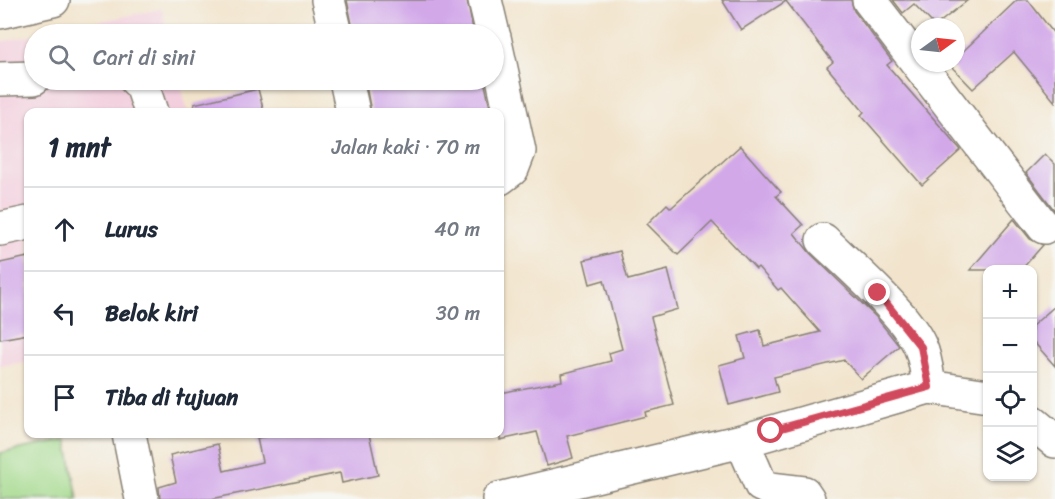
<!DOCTYPE html>
<html lang="id">
<head>
<meta charset="utf-8">
<style>
  body { margin:0; font-family:Sriracha,sans-serif; background:#f2f2f3; color:#1f2937 }
  .controls { position:absolute; right:18px; bottom:18px; display:grid; overflow:hidden; border-radius:12px; box-shadow:0 2px 4px #0004 }
  .controls button { width:54px; height:54px; display:grid; place-items:center; padding:0; border:0; border-bottom:2px solid #e0e1e3; background:#fff; color:#1f2937; font:30px sans-serif }
  .compass { position:absolute; left:911px; top:18px; width:54px; height:54px; border-radius:50%; background:#fff; box-shadow:0 2px 4px #0004; rotate:75deg }
  .stop { position:absolute; width:18px; height:18px; margin:-14px; border:4px solid #d1495b; border-radius:50%; background:#fff }
  .stop.end { background:#d1495b; border-color:#fff; box-shadow:0 2px 6px #0008 }
  .list { margin:0; padding:0; list-style:none }
  h2 { display:flex; justify-content:space-between; align-items:center; height:78px; margin:0; padding:0 24px; font-size:26px }
  h2 small { font-size:20px; font-weight:400; color:#747a83 }
  .list li { display:grid; grid-template-columns:39px 1fr auto; gap:18px; align-items:center; box-sizing:border-box; height:84px; padding:0 24px; border-top:2px solid #e0e1e3 }
  .list b { display:block; font-size:22px; white-space:nowrap }
  .list em { font-size:20px; font-style:normal; color:#747a83 }
  .icon { flex:none; width:33px; height:33px; fill:none; stroke:currentColor; stroke-width:2; stroke-linecap:round; stroke-linejoin:round }
  .map { position:relative; flex:none; width:1055px; height:499px; overflow:hidden }
  .search { position:absolute; background:#fff; box-shadow:0 2px 4px #0004; left:24px; top:24px; width:480px; height:66px; display:flex; align-items:center; gap:15px; box-sizing:border-box; padding:0 21px; border-radius:33px; color:#747a83; font-size:22px }
  .panel { position:absolute; background:#fff; box-shadow:0 2px 4px #0004; left:24px; top:108px; width:480px; height:330px; border-radius:12px }
  .map>svg:first-child { display:block }
  .built { fill:#f3cfde }
  .green { fill:#a2d98a; stroke:#5f7a53; stroke-width:1.5 }
  .building { fill:#d2a8e9 }
  .lines { fill:none; stroke-linecap:round; stroke-linejoin:round }
  .minor-casing { stroke:#878074; stroke-width:36 }
  .major-casing { stroke:#878074; stroke-width:36 }
  .minor { stroke:#fff; stroke-width:33 }
  .major { stroke:#fff; stroke-width:33 }
  .route { stroke:#d1495b; stroke-width:8 }
</style>
</head>
<body>
<div class="map">
<svg width="1055" height="499" viewBox="0 0 1055 499">
  <rect width="100%" height="100%" fill="#f6f6f2"/>
  <filter id="ink" filterUnits="userSpaceOnUse"><feTurbulence type="fractalNoise" baseFrequency=".0167" numOctaves="2"/><feDisplacementMap in="SourceGraphic" scale="12" xChannelSelector="R" yChannelSelector="G"/><feConvolveMatrix kernelMatrix="1 2 1 2 8 2 1 2 1" color-interpolation-filters="sRGB"/></filter>
  <filter id="wash" filterUnits="userSpaceOnUse"><feTurbulence type="fractalNoise" baseFrequency=".008" numOctaves="4" result="noise"/><feDisplacementMap in="SourceGraphic" scale="24" xChannelSelector="R" yChannelSelector="G"/><feGaussianBlur stdDeviation="1.35" result="paint"/><feColorMatrix in="noise" values="0 0 0 0 0 0 0 0 0 0 0 0 0 0 0 0 0 1.4 0 .05"/><feComposite in="paint" operator="in"/></filter>
  <g filter="url(#wash)">
    <rect width="100%" height="100%" fill="#f2e4cc"/>
    <path class="built" d="M161 9 168 34H36Z
      M34 35V80H179L188 112H28V361L0 366V42Z"/>
    <path class="green" d="M67 440 78 499H0V453Z"/>
    <g id="blocks">
      <path class="building" d="M347 0H467L474 34H354Z
        M722 0H851L854 11 892 61 887 65 961 150 922 185 861 115 864 112 827 67 833 62 786 1 741 30Z
        M893 0H968L935 26 914 4 903 13Z
        M1017 0H1028L1055 35V102L1014 52 973 89 949 64 956 63V58Z
        M365 80H484L491 112H371Z
        M258 89 264 112H195L194 104Z
        M740 146 781 192 776 196 803 225 794 233 810 253 876 317 899 346 861 379 844 360 774 377 778 392 729 405 719 365 745 358 739 336 760 330 764 346 820 332 781 288 778 290 758 267 756 269 712 222 678 255 647 224 667 204 671 208Z
        M1045 154 1055 164V211L1026 173Z
        M1014 219 1030 239 1043 245 1021 270H970Z
        M620 251 628 280 668 270 678 309 651 317 674 405 645 412 646 416 567 436 573 458 547 466 537 432 500 440V393L562 381 561 374 611 361 609 353 622 349 604 280 590 284 584 260Z
        M28 257V334L0 339V263Z
        M1055 306V366L1032 340V326Z
        M281 434H369L378 475 342 483 340 473 211 499H160L159 487 176 482 170 455 218 444 224 471 262 462 257 438Z"/>
    </g>
  </g>
  <g filter="url(#ink)">
    <use href="#blocks" fill-opacity="0" stroke="#878074" stroke-width="1.5"/>
    <g class="lines">
      <g class="minor-casing">
        <path id="minor" d="M328 0 336 34
          M485 0 493 34
          M869 0 1044 227
          M494 37 519 151 512 169 500 178
          M0 79 34 78
          M136 80 142 85 151 112
          M346 80 353 112
          M0 229 28 223
          M823 240C850 266 905 313 920 346 926 359 927 374 929 387
          M1032 422 1055 441
          M129 434 142 499
          M742 441 761 485 770 489 804 493 808 499
          M499 499 742 441 929 387 988 396"/>
      </g>
      <g class="major-casing">
        <path id="major" d="M0 12 53 0"/>
      </g>
      <use href="#minor" class="minor"/>
      <use href="#major" class="major"/>
    </g>
  </g>
  <g class="lines" filter="url(#ink)">
    <path class="route" d="M771 431 929 387 921 347 878 293"/>
  </g>
</svg>
<div class="controls">
<button>+</button>
<button>−</button>
<button><svg class="icon" aria-label="locate" viewBox="0 0 24 24"><circle cx="12" cy="12" r="6"/><path d="M12 2v4M12 18v4M2 12h4M18 12h4"/></svg></button>
<button><svg class="icon" aria-label="layers" viewBox="0 0 24 24"><path d="M12 4l9 5-9 5-9-5zM3 14l9 5 9-5"/></svg></button>
</div>
<svg class="compass" viewBox="-18 -18 36 36"><path d="M0-13l5 13h-10z" fill="#e53935"/><path d="M0 13l5-13h-10z" fill="#747a83"/></svg>
<div class="stop" style="left:771px;top:431px"></div>
<div class="stop end" style="left:878px;top:293px"></div>
<div class="search"><svg class="icon" aria-label="search" viewBox="0 0 24 24"><circle cx="10" cy="10" r="6"/><path d="M15 15l6 6"/></svg>Cari di sini</div>
<section class="panel">
<h2>1 mnt<small>Jalan kaki · 70 m</small></h2>
<ul class="list">
<li><svg class="icon" aria-label="ahead" viewBox="0 0 24 24"><path d="M12 20V5M6 11l6-6 6 6"/></svg><div><b>Lurus</b></div><em>40 m</em></li>
<li><svg class="icon" aria-label="left" viewBox="0 0 24 24"><path d="M17 20v-9H6M10 6l-5 5 5 5"/></svg><div><b>Belok kiri</b></div><em>30 m</em></li>
<li><svg class="icon" aria-label="arrive" viewBox="0 0 24 24"><path d="M6 21V4h12l-3 4 3 4H6"/></svg><div><b>Tiba di tujuan</b></div></li>
</ul>
</section>
</div>
</body>
</html>
